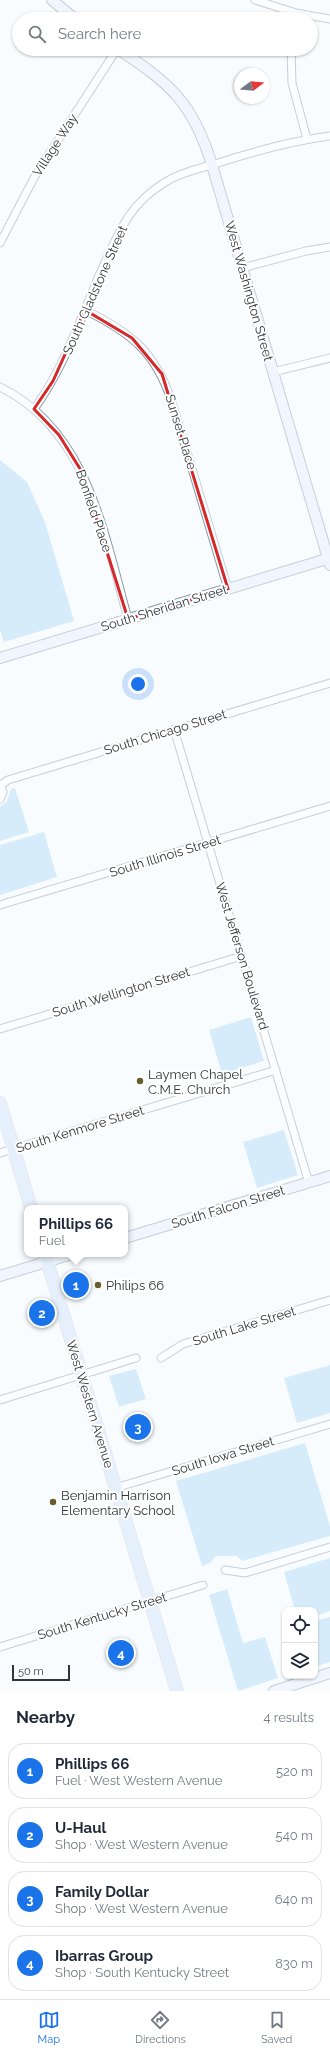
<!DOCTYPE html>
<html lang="en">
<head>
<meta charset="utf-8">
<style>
  body { margin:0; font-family:Raleway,sans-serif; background:#f2f2f3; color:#1f2937 }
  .controls { position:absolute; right:12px; bottom:12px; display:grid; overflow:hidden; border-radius:8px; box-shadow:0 1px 3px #0004 }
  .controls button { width:36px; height:36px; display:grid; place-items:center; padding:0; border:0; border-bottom:1px solid #e0e1e3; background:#fff; color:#1f2937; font:20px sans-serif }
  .compass { position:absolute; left:234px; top:68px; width:36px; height:36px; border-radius:50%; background:#fff; box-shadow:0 1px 3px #0004; rotate:74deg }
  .scale { position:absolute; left:12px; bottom:10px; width:58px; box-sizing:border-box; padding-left:4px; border:2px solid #2f373c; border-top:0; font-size:11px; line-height:14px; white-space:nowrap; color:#2f373c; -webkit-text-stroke:3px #fff; paint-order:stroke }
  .you { position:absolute; left:138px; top:684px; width:14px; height:14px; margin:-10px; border:3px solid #fff; border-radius:50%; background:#1a73e8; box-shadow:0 0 0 6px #1a73e833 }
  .badge { display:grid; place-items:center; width:26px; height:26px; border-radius:50%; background:#1a73e8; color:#fff; font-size:13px; font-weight:700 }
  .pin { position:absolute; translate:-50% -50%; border:2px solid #fff; box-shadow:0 1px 4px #0006 }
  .popup { position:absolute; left:24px; top:1205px; width:104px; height:52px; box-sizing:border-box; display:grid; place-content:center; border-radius:8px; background:#fff; filter:drop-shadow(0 1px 3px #0005); font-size:13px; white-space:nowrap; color:#747a83 }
  .popup b { font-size:15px; color:#1f2937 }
  .popup::after { content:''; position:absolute; left:50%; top:100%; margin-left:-8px; border:8px solid transparent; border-top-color:#fff }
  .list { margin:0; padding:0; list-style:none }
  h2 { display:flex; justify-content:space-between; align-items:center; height:52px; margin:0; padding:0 16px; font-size:17px }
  h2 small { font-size:13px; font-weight:400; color:#747a83 }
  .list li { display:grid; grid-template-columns:26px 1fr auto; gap:12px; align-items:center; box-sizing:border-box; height:56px; margin:0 8px 8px; padding:0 8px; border:1px solid #e0e1e3; border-radius:16px }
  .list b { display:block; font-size:15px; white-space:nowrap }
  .list p { margin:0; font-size:13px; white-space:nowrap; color:#747a83 }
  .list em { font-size:13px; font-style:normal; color:#747a83 }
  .icon { flex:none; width:22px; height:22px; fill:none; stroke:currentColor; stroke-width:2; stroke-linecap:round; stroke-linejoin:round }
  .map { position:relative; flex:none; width:330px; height:1691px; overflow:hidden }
  .search { position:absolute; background:#fff; box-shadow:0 1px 3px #0004; left:12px; right:12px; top:12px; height:44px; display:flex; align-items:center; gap:10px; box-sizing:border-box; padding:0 14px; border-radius:22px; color:#747a83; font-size:15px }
  .sheet { height:308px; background:#fff }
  nav { display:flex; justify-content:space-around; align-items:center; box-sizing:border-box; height:56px; border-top:1px solid #e0e1e3; background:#fff; font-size:11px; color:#747a83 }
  nav a { display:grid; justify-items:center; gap:2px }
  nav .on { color:#1a73e8 }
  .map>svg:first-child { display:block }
  .green { fill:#afdaf4 }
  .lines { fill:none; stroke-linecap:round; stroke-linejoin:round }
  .street-casing { stroke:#879ba7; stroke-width:9 }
  .secondary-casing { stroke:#879ba7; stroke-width:12 }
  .primary-casing { stroke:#d5d7d8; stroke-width:14 }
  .street { stroke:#fff; stroke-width:7 }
  .secondary { stroke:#e8effc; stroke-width:10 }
  .primary { stroke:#d0dff9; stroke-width:12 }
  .marked { fill:none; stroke:#d62828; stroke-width:3; stroke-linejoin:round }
  .poi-dot { fill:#67602d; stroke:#fff; stroke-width:1.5 }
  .labels { text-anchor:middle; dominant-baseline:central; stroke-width:4; stroke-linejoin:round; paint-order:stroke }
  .street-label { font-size:13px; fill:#2f373c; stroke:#fff }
  .poi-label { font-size:13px; fill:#2f373c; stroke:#fff; text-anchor:start }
</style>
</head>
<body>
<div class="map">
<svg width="330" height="1691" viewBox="0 0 330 1691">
  <rect width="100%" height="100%" fill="#f8fcff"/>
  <path class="green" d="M0 460 27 482 45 522 74 621 4 642 0 630Z
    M15 788 29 832 0 841V807L7 801 11 789Z
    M44 832 57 877 0 895V845Z
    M251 1017 264 1061 222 1074 209 1030Z
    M284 1130 298 1175 257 1188 243 1142Z
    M330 1365V1413L297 1423 284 1378Z
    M136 1369 146 1399 119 1407 109 1376Z
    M305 1443 330 1526V1536L242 1561 237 1556H216L210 1563 202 1566 176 1481Z
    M330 1558V1611L315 1616V1610H295L284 1572Z
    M227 1589 243 1643 265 1637 278 1678 238 1691 209 1595Z
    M330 1617V1662L315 1667V1621Z"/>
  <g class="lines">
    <g class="street-casing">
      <path id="street" d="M255 0 296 13 330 19
        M291 49 292 83 307 139
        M0 243 35 176 117 49
        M242 268 306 251 330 247
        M85 310C131 333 155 351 172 402L228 589
        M273 372 330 358
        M0 387C88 430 104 534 128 619
        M34 409C75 353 90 283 124 224 134 206 151 190 169 180 184 171 202 168 218 163 255 151 291 141 330 136
        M174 729 309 1183
        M0 784 3 792 0 799
        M1 785 8 780 330 683
        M0 905 330 806
        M0 1029 242 956
        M0 1153 276 1070
        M161 1358 183 1344 330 1300
        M0 1400 136 1358
        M115 1488 330 1424
        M225 1570 245 1573 330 1547
        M0 1647 203 1585"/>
    </g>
    <g class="secondary-casing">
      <path id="secondary" d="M52 0 75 19
        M118 49C171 84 193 103 212 165L330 565
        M0 658 330 558
        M125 1238 330 1176
        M0 1276 72 1254
        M274 1691 330 1673"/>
    </g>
    <g class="primary-casing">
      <path id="primary" d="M0 1103 31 1208
        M45 1254 177 1691"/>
    </g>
    <use href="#street" class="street"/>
    <use href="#secondary" class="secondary"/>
    <use href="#primary" class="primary"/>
  </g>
  <path d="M0 0H330V1691H0ZM85 310 132 338 162 374 228 589 128 619 82 472 59 435 34 409 53 381Z" fill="#f8fcff" fill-opacity=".55" fill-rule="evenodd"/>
  <path class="marked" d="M85 310 132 338 162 374 228 589 128 619 82 472 59 435 34 409 53 381Z"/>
  <g class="poi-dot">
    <circle cx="140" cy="1081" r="4"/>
    <circle cx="98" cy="1285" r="4"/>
    <circle cx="53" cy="1502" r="4"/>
  </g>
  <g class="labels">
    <g class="street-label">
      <text transform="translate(55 145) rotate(-57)">Village Way</text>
      <text transform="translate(95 290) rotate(-66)">South Gladstone Street</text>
      <text transform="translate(249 291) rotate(74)">West Washington Street</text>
      <text transform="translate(181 432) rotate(73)">Sunset Place</text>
      <text transform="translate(94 511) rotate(71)">Bonfield Place</text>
      <text transform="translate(164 608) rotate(-17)">South Sheridan Street</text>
      <text transform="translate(165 732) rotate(-17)">South Chicago Street</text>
      <text transform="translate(165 856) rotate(-17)">South Illinois Street</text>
      <text transform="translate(242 956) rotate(73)">West Jefferson Boulevard</text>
      <text transform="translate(121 992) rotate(-17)">South Wellington Street</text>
      <text transform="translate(80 1129) rotate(-17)">South Kenmore Street</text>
      <text transform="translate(228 1207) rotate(-17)">South Falcon Street</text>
      <text transform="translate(244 1326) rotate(-17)">South Lake Street</text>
      <text transform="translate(90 1404) rotate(73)">West Western Avenue</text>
      <text transform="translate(223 1456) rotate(-17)">South Iowa Street</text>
      <text transform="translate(102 1616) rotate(-17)">South Kentucky Street</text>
    </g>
    <g class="poi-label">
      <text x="148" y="1074">Laymen Chapel<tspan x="148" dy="15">C.M.E. Church</tspan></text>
      <text x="106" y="1285">Philips 66</text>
      <text x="61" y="1495">Benjamin Harrison<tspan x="61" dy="15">Elementary School</tspan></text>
    </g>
  </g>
</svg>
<div class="controls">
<button><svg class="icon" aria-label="locate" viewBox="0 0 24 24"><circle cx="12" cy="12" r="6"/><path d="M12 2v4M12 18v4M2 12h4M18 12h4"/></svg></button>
<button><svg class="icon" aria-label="layers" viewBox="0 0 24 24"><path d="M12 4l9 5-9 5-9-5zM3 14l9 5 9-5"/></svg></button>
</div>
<svg class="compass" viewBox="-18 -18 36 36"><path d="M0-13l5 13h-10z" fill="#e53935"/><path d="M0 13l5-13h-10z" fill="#747a83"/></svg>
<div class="scale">50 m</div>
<div class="you"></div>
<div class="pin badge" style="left:76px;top:1285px">1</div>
<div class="popup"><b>Phillips 66</b>Fuel</div>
<div class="pin badge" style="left:42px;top:1313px">2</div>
<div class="pin badge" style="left:138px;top:1427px">3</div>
<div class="pin badge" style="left:121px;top:1653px">4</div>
<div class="search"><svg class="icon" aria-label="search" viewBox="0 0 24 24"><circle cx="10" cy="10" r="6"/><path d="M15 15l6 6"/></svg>Search here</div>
</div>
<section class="sheet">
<h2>Nearby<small>4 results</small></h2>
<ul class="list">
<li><span class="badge">1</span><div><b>Phillips 66</b><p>Fuel · West Western Avenue</p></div><em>520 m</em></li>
<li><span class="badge">2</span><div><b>U-Haul</b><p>Shop · West Western Avenue</p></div><em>540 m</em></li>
<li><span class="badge">3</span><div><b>Family Dollar</b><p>Shop · West Western Avenue</p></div><em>640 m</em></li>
<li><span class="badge">4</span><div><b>Ibarras Group</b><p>Shop · South Kentucky Street</p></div><em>830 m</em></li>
</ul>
</section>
<nav>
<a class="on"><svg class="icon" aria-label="map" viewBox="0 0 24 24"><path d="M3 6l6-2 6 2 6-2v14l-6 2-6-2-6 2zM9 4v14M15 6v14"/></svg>Map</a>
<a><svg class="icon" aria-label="directions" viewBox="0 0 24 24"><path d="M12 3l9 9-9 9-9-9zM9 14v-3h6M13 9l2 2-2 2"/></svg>Directions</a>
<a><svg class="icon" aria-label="saved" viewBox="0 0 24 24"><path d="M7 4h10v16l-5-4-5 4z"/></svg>Saved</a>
</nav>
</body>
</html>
